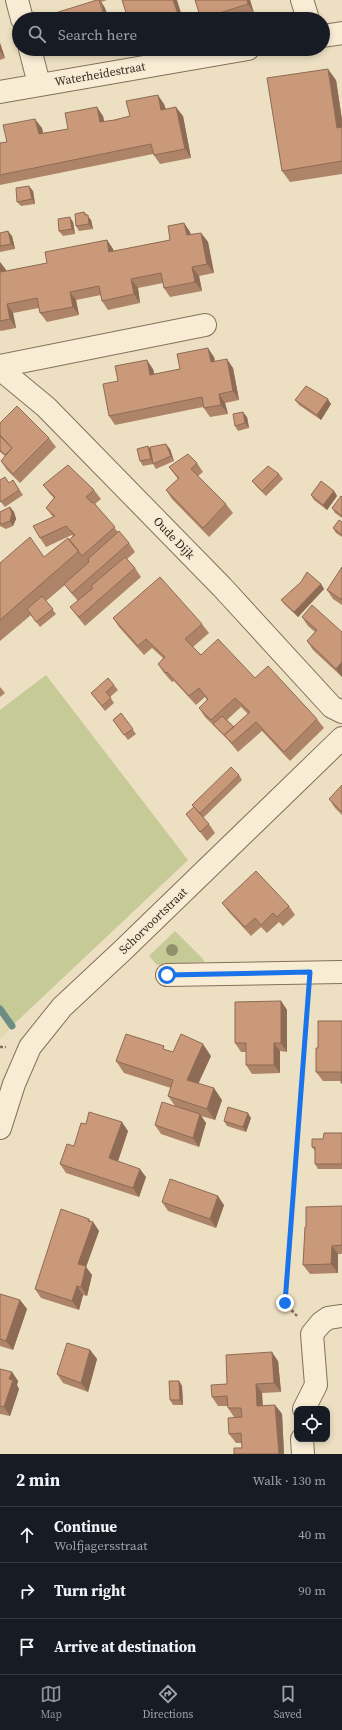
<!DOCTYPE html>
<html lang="en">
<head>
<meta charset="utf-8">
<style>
  body { margin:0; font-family:"Source Serif 4",serif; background:#242831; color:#f1f3f6 }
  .controls { position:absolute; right:12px; bottom:12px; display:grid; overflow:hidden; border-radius:8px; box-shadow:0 2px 6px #0003 }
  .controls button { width:36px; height:36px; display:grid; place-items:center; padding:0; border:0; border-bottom:1px solid #363941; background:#171b24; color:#f1f3f6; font:20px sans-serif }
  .stop { position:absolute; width:12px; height:12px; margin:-9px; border:3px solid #1a73e8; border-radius:50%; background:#fff }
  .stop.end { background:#1a73e8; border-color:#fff; box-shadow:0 1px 4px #0008 }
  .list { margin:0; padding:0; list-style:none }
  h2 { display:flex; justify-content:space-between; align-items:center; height:52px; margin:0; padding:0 16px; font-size:17px }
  h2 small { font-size:13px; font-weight:400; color:#9ea1a6 }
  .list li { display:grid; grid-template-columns:26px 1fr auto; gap:12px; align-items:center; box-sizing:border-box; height:56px; padding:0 16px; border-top:1px solid #363941 }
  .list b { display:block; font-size:15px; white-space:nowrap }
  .list p { margin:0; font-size:13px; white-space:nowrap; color:#9ea1a6 }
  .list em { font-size:13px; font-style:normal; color:#9ea1a6 }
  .icon { flex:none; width:22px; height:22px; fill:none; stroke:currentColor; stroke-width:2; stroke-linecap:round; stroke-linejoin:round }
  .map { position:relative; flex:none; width:342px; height:1454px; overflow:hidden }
  .search { position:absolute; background:#171b24; box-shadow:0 2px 6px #0003; left:12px; right:12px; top:12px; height:44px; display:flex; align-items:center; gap:10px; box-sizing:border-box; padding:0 14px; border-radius:22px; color:#9ea1a6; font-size:15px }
  .sheet { height:220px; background:#171b24 }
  nav { display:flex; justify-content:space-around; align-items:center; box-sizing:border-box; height:56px; border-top:1px solid #363941; background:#171b24; font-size:11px; color:#9ea1a6 }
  nav a { display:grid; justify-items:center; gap:2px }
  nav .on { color:#8c9099 }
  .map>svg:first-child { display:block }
  .farmland { fill:#e2d9b0 }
  .green { fill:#c6ca97 }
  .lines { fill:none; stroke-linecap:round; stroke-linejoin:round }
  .stream { stroke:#6c8d84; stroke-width:7 }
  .minor-casing { stroke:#86705a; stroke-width:24 }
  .path { stroke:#86705a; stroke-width:2.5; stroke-dasharray:3 2; stroke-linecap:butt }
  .minor { stroke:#f8ecd5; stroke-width:22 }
  .tree { fill:#92916c }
  .wall { fill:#ae8468; fill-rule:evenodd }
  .shaded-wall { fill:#8d6b55 }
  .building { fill:#ca9979; stroke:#8d6b55 }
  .route { stroke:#1a73e8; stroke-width:5 }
  .labels { text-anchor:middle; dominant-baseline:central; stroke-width:3; stroke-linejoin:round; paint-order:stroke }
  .street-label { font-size:12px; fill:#36291e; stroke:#f4e9d2 }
</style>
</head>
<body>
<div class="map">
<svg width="342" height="1454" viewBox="0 0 342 1454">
  <rect width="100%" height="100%" fill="#eddfc2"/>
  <path class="farmland" d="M0 1010 12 1026 2 1038H0Z"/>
  <path class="green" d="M46 675 188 860 12 1026 0 1010V710Z
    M175 931 203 959 204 962 157 965 149 956Z"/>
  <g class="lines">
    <path class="stream" d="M0 1009 12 1026"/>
    <g class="minor-casing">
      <path id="minor" d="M17 0 22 19
        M302 0 308 19
        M323 36 342 33
        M30 49 39 84
        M0 92 248 49
        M0 366 205 325
        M0 369 46 407 222 587 332 707 342 712
        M167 975 342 972
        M0 1128 14 1084 30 1047 62 1007 122 951 342 738
        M304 1409 316 1385 312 1334 321 1323 328 1318 342 1316
        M302 1439 303 1454"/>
    </g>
    <path class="path" d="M0 1047H6
      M297 1316 285 1303 308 996"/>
    <use href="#minor" class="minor"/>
  </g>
  <circle class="tree" cx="172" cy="950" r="6"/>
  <path class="wall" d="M97 0H107L101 2 105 8Z
    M250 0 254 13 234 19H201Z
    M0 43 5 58 0 60Z
    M65 49H80L68 53Z
    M336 80 342 120V174L290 182 282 171Z
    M164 104 166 109 183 116 191 158 160 164 153 154 0 185V143L7 142 42 128 43 133 68 129 103 116 104 122 130 116Z
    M33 191 35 204 21 206 17 202Z
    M84 212 91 220 93 229 79 231 76 226Z
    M73 222 75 234 63 236 59 231Z
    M184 223 190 232 191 235 201 233 208 242 214 273 199 276 202 291 170 297 164 288 163 283 138 288 140 303 108 310 102 301 101 295 76 300 79 315 47 322 40 313 39 308 13 313 16 328 1 331 0 330V262L6 270V271L47 263 107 240 113 249 114 251 170 240Z
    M0 233 12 236 15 249 0 252Z
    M214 357 215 362 233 368 239 400 225 403 228 414 210 417 203 407 115 425 109 416 118 381 153 369 154 374 180 369Z
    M295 400 331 404 321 420 299 405Z
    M247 417 249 428 238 431 235 426Z
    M0 423 49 438 56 447 20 483 7 470 1 461 5 456 0 452Z
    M148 446 150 449H170L174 461 156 469 153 464 143 466 140 461Z
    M197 463 203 472 198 476 226 504 233 513 209 537 172 499 166 490 178 479 169 467Z
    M279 474 283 479 266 496 256 486 252 481Z
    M13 480 23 495 5 507 0 501 9 483Z
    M43 485 94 490 101 499 95 504 118 532 129 543 135 552 127 559 135 568 141 577 85 626 77 616 70 607 78 601 71 593 65 585 46 601 56 614 40 627 31 615 0 641V563L44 557 69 540 73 536 72 535 46 547 40 538 53 517 46 508 54 498 50 494Z
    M334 491 337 496 327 510 314 500 311 495Z
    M342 497V518L335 513 332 508Z
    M10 507 14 512 16 519 13 526 6 529 0 526V512Z
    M342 522V537L336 533 333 528Z
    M342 567V605L333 599 327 590Z
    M321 584 324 589 298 617 285 605 281 600Z
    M302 617 342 632V677L313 650 307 641 315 632 308 626Z
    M113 618 202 624 209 633 193 647 201 655 255 678 317 719 324 728 290 761 262 731 238 752 228 740 205 717 199 708 207 700 205 697 196 705 174 681 172 682 164 673 158 664 163 658 152 648 144 655 119 627ZM241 707 248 714 234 727 227 720Z
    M114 685 118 690 110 697 114 703 105 711 91 693Z
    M0 687 5 693 0 697Z
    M121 713 136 734 128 740 113 720Z
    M239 775 242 780 203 818 209 824 215 833 207 841 186 814 194 808 192 805Z
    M342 785V815L335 808 329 799Z
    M222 903 289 906 295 915 283 926 279 922 267 933 261 927 251 936 229 912Z
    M281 1001 287 1010V1052L280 1051V1073L252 1074 246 1065V1052H241L235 1043Z
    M342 1021V1084L341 1081H323L316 1072 318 1048Z
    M166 1050 173 1052 211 1056 198 1083 222 1100 215 1120 201 1116 206 1123 199 1147 161 1134 155 1125 175 1106 168 1096 171 1088 124 1073 116 1061Z
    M251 1118 246 1132 227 1126 224 1121Z
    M86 1124 128 1131 118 1161 146 1177 139 1197 66 1173 60 1164 74 1146Z
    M342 1133V1169H318L315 1164V1151L312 1147 323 1139Z
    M162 1202 224 1205 216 1228 168 1211Z
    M342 1206V1254H338V1273L310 1274 303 1265 306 1227Z
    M91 1222H93L99 1231 86 1267 92 1275 87 1296 83 1295 79 1310 41 1298 35 1289Z
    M0 1294 20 1300 27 1309 13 1350 0 1346Z
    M90 1350 97 1359 88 1392 63 1383 57 1374Z
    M278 1361 281 1392 262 1393 263 1406 275 1405 282 1414 284 1454H234L242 1448V1443H236L229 1434 234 1417 228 1408V1406H218L212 1397 227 1384Z
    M0 1369 12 1372 18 1381 17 1385 19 1389 10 1416 0 1414Z
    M179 1381 182 1386 183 1405H173L170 1400Z"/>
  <path class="shaded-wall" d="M100 0 105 8 109 19H105Z
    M173 0H177L183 19H180L179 17Z
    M247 0H250L254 13 248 4Z
    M0 43 5 58 0 51Z
    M328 69 336 80 342 120V135L337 128Z
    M158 95 164 104 168 119 161 110Z
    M97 107 103 116 106 131 100 122Z
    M176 107 183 116 191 158 185 149Z
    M35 119 42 128 45 143 39 134Z
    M29 186 33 191 35 204 32 199Z
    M84 212 91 220 93 229 89 224 85 215Z
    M70 217 73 222 75 234 72 229Z
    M184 223 190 232 193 244 187 235Z
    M8 231 12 236 15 249 11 244Z
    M201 233 208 242 214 273 207 264Z
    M107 240 113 249 115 261 109 252Z
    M0 262 6 270 7 281 1 272Z
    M192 267 199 276 202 291 195 282Z
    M131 279 138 288 140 303 134 294Z
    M70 292 76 300 79 315 73 307Z
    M7 304 13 313 16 328 10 319Z
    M208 348 214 357 217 371 211 362Z
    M227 359 233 368 239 400 233 391Z
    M147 360 153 369 157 384 150 375Z
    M219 394 225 403 228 414 221 405Z
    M328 399 331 404 321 420 317 415Z
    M243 412 247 417 249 428 245 423Z
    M166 444 170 449 174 461 171 456Z
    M148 446 152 451 154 464 151 459Z
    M334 491 337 496 327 510 323 505Z
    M10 507 14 512 16 519 13 526 10 521Z
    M321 584 324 589 298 617 294 612Z
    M342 662V677L336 669Z
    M281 1001 287 1010V1052L281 1043Z
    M274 1043 280 1051V1073L274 1065Z
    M203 1044 211 1056 195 1091 187 1080Z
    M214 1088 222 1100 215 1120 207 1109Z
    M248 1113 251 1118 246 1132 243 1127Z
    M200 1114 206 1123 199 1147 193 1138Z
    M122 1122 128 1131 116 1167 109 1158Z
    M140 1169 146 1177 139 1197 133 1188Z
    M218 1196 224 1205 216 1228 210 1219Z
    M89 1219 92 1224 93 1222 99 1231 86 1267 92 1275 87 1296 81 1287 78 1264Z
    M332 1246 338 1254V1273L331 1264Z
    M77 1286 83 1295 79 1310 72 1301Z
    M20 1300 27 1309 13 1350 6 1341Z
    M90 1350 97 1359 88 1392 81 1383Z
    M272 1352 278 1361 281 1392 274 1383Z
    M12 1372 18 1381 17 1385 19 1389 10 1416 4 1407 9 1379Z
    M179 1381 182 1386 183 1405 180 1400Z
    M256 1384 262 1393 263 1415 257 1406Z
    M275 1405 282 1414 284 1454H279Z"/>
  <path class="building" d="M97 0H99L105 19H53L52 14Z
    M122 0H173L179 17 173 19H128Z
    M195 0H247L248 4 201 19Z
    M328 69 337 128 342 127V161L282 171 267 78Z
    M158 95 161 110 176 107 185 149 154 155 151 144 0 175V143L7 142 3 125 35 119 39 134 68 129 65 113 97 107 100 122 115 120 130 116 126 101Z
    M29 186 32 199 17 202 16 188Z
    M84 212 85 215H88L89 224 76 226 75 214Z
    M70 217 72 229 59 231 58 219Z
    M184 223 187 235 201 233 207 264 192 267 195 282 164 288 161 273 131 279 134 294 102 301 99 286 70 292 73 307 40 313 37 298 23 301 7 304 10 319 0 321V265L1 272 47 263 45 252 107 240 109 252 170 240 168 226Z
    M8 231 11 244 0 246V233Z
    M208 348 211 362 227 359 233 391 219 394 221 405 204 408 202 397 109 416 103 384 118 381 115 366 147 360 150 375 180 369 177 354Z
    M306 386 328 399 317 415 295 400Z
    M17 406 49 438 13 474 1 461 12 448 0 435V423Z
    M243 412 245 423 235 426 233 414Z
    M0 436 12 448 5 455 0 450Z
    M166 444 171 456 153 464 150 447Z
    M148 446 151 459 140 461 137 449Z
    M188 454 197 463 191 469 226 504 203 528 166 490 179 478 169 467Z
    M68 465 94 490 86 497 92 503 93 502 115 527 82 556 69 540 75 535 66 526 40 538 33 526 55 516 46 508 55 497 43 485Z
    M268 466 279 474 262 491 252 481Z
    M5 477 9 483 13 480 19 490 1 502 0 501V480Z
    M321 481 334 491 323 505 311 495Z
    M341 496 342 497V516L332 508Z
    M10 507 12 514 10 521 2 524 0 523V512Z
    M339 520 342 522V535L333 528Z
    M119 531 129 543 72 593 64 584 89 562 88 559Z
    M30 537 44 557 68 538 79 551 0 620V563Z
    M125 557 135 568 79 617 70 607 93 588 91 586Z
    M342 567V600L327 590Z
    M307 572 321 584 294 612 281 600 301 582Z
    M160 577 202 624 185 639 201 655 218 639 255 678 268 666 317 719 284 752 256 722 232 743 224 735 250 712 235 698 211 720 199 708 208 699 199 688 189 696 167 672 166 673 158 664 165 657 146 639 138 646 113 618Z
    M42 596 53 609 36 622 27 609Z
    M312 605 342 632V662L336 669 307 641 317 630 302 617Z
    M108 678 114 685 106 692 111 698 102 706 91 693Z
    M121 713 133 729 124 735 113 720Z
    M222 716 234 727 224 735 213 724Z
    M231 767 239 775 200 813 192 805Z
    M342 785V812L329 799Z
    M194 807 209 824 200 832 186 814Z
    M256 871 289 906 277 917 273 913 261 925 255 918 245 927 222 903Z
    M281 1001V1043H274V1065H246V1043H235V1002Z
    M318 1021H342V1083H341L342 1072H316V1048H318Z
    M126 1034 164 1046 163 1049 173 1052 181 1034 203 1044 187 1080 214 1088 207 1109 168 1096 173 1080 116 1061Z
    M162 1102 200 1114 193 1138 155 1125Z
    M228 1107 248 1113 243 1127 224 1121Z
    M89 1112 122 1122 109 1158 140 1169 133 1188 60 1164 67 1144 74 1146 81 1123 86 1124Z
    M324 1133H342V1164H315V1147H312V1139H323Z
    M170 1179 218 1196 210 1219 162 1202Z
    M342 1206V1245L332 1246 331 1264 303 1265 305 1227H306V1207Z
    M61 1209 89 1219 88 1221 93 1222 78 1264 86 1266 81 1287 77 1286 72 1301 35 1289Z
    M0 1294 20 1300 6 1341 0 1339Z
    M67 1343 90 1350 81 1383 57 1374Z
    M272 1352 274 1383 256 1384 257 1406 275 1405 279 1454H234V1448H242L241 1433 229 1434 228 1418 242 1417 241 1408H228L227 1396 212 1397 211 1385 227 1384 226 1355Z
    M0 1369 12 1372 9 1379 13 1380 4 1407 0 1406Z
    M169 1381H179L180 1400H170Z"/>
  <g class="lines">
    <path class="route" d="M167 975 310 972 285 1303"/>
  </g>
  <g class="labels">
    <g class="street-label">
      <text transform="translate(100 74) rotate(-10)">Waterheidestraat</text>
      <text transform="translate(174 538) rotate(46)">Oude Dijk</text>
      <text transform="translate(153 921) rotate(-44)">Schorvoortstraat</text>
    </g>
  </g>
</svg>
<div class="controls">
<button><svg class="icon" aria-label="locate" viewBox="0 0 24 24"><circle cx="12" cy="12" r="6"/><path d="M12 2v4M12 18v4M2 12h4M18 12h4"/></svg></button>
</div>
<div class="stop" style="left:167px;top:975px"></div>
<div class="stop end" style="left:285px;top:1303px"></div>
<div class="search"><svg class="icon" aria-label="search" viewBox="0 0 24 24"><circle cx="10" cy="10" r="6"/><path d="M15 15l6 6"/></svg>Search here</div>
</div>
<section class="sheet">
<h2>2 min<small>Walk · 130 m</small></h2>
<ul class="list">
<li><svg class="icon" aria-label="ahead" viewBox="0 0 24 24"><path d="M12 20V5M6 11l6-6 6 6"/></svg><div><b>Continue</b><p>Wolfjagersstraat</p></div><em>40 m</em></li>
<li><svg class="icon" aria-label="right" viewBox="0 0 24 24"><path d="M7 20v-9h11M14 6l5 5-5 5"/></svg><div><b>Turn right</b></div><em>90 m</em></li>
<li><svg class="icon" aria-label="arrive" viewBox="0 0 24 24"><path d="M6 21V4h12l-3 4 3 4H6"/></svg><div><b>Arrive at destination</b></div></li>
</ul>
</section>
<nav>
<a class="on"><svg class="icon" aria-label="map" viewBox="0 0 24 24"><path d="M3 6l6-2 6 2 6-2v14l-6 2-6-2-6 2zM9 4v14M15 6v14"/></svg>Map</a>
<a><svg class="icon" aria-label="directions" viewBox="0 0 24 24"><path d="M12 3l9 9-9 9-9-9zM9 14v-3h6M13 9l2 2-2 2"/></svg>Directions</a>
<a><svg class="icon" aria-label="saved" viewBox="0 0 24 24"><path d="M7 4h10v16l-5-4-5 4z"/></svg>Saved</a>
</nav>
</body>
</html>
